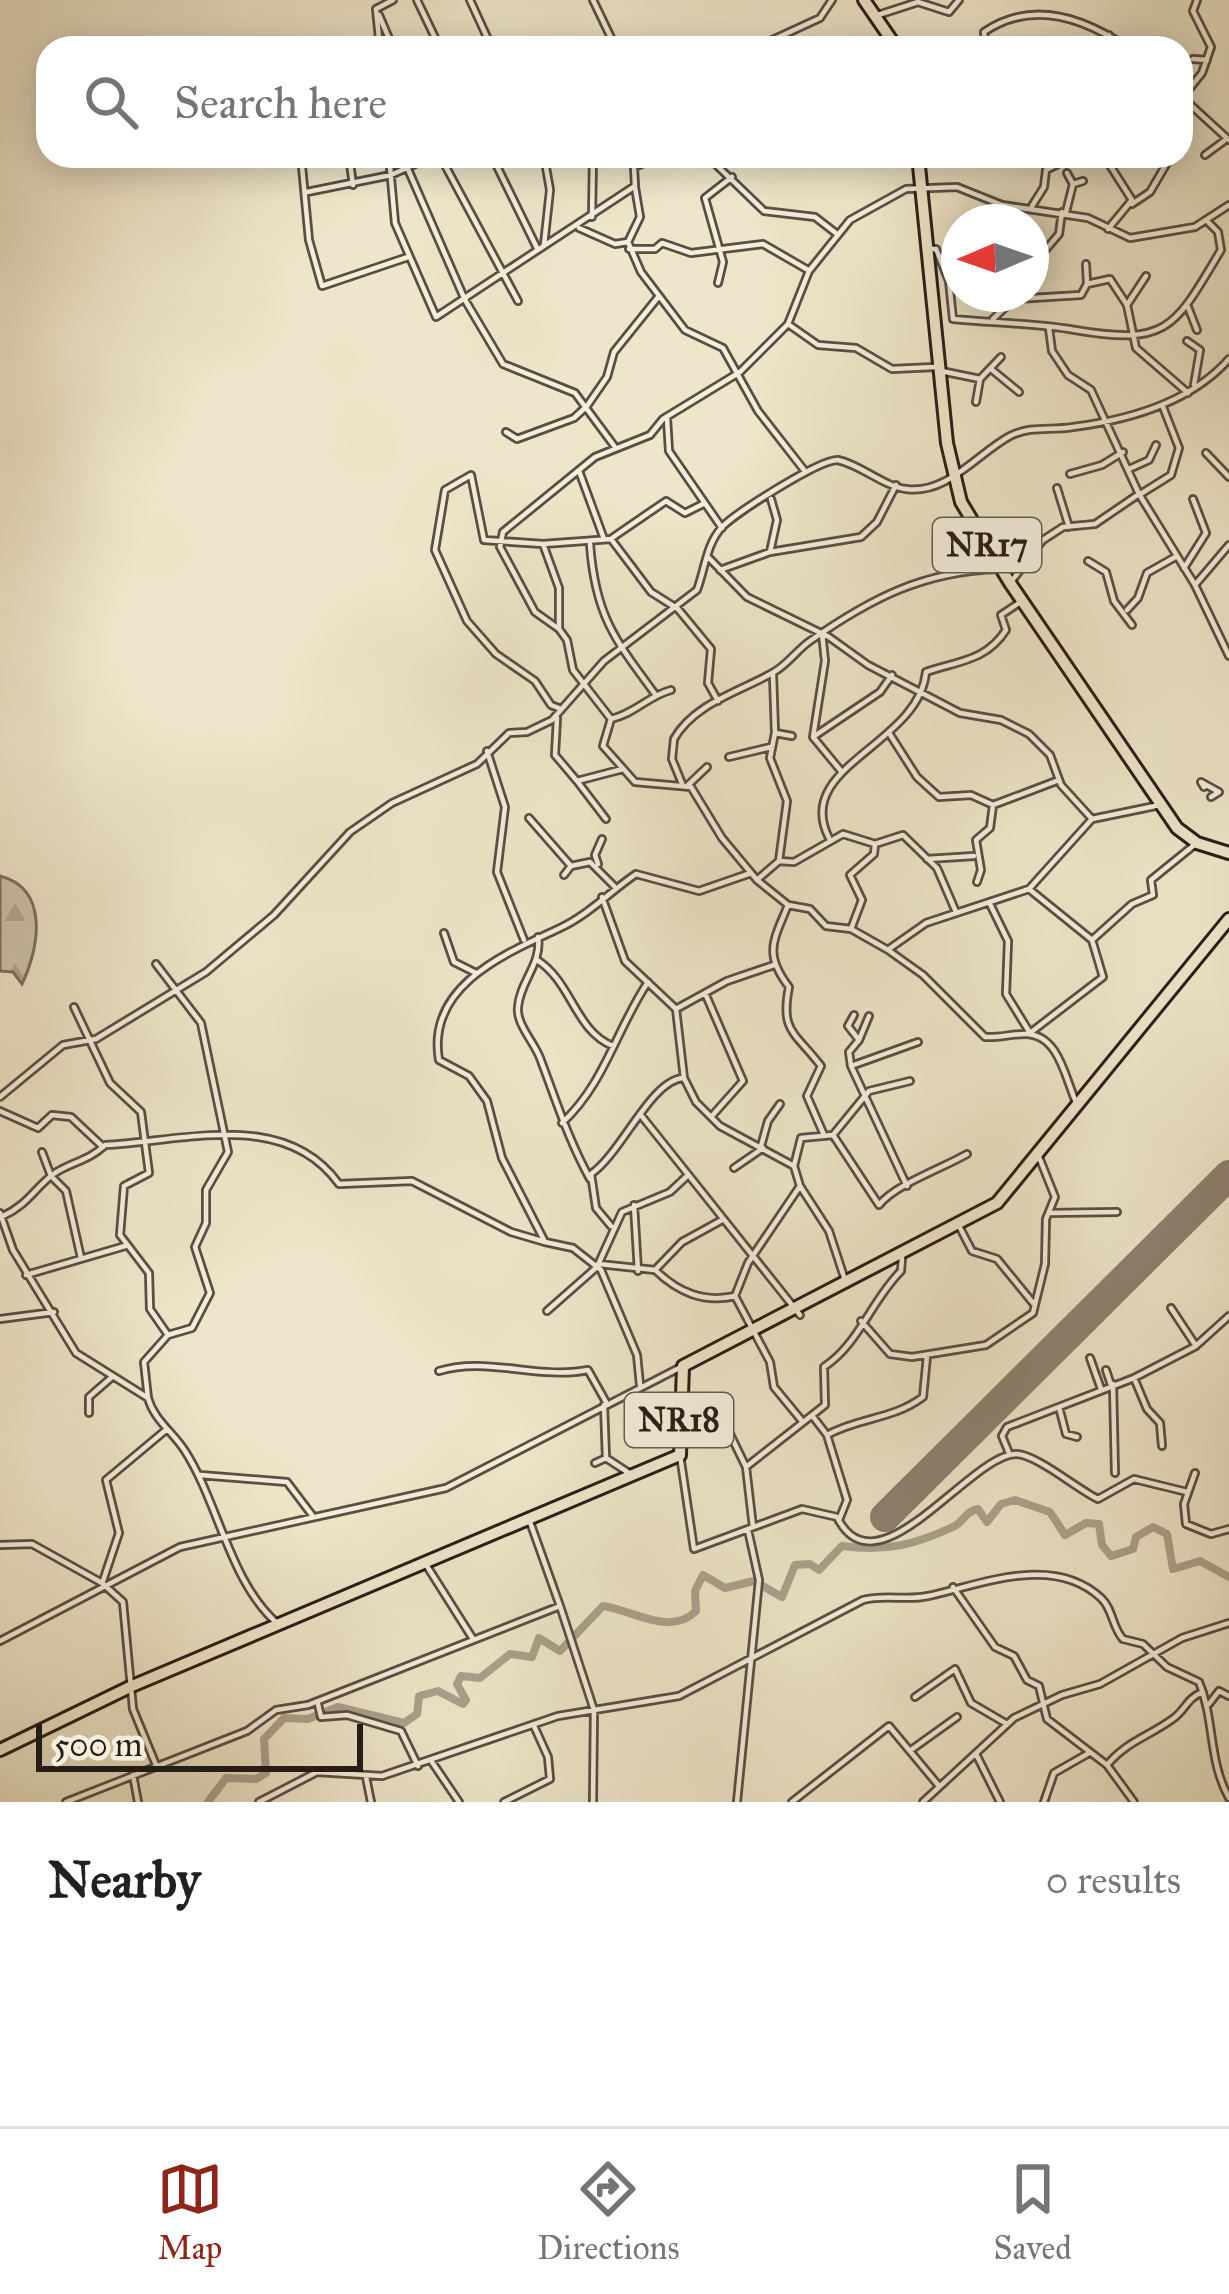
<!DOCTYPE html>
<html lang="en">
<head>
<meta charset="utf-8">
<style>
  body { margin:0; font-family:"IM FELL Great Primer",serif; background:#f2f2f2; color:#202124 }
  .compass { position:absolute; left:941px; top:204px; width:108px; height:108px; border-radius:50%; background:#fff; box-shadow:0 6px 30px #0003; rotate:268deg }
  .scale { position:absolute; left:36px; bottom:30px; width:327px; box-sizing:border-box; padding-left:12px; border:6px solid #291c16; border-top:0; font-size:33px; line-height:42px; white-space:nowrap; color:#291c16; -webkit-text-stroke:9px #f4efdd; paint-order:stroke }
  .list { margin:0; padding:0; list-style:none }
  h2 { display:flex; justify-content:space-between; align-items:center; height:156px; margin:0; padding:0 48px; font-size:51px }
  h2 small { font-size:39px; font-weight:400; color:#757577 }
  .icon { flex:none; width:66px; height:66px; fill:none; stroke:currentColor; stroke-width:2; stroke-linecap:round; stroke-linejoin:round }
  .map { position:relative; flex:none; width:1229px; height:1802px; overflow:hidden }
  .search { position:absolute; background:#fff; box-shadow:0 6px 30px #0003; left:36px; right:36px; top:36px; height:132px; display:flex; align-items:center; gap:30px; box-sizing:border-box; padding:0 42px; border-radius:36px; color:#757577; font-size:45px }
  .sheet { height:324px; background:#fff }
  nav { display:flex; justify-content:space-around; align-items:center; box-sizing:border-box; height:168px; border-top:3px solid #e0e0e0; background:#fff; font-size:33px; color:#757577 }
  nav a { display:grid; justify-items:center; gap:6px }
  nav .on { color:#8f2418 }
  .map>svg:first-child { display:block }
  .forest { fill:url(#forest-firs); stroke:#7b7060; stroke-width:3 }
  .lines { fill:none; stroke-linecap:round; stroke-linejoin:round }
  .river { stroke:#aba18d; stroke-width:8 }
  .runway { stroke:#8c8170; stroke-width:30 }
  .minor-casing { stroke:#5a4e43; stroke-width:10 }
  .primary-casing { stroke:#291c16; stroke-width:16 }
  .minor { stroke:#f4efdd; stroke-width:4.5 }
  .primary { stroke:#eee6ca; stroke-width:10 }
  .labels { text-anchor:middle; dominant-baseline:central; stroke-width:9; stroke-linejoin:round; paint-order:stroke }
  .shield { fill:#f4efdd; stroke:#665b52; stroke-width:3 }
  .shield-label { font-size:33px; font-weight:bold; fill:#291c16 }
</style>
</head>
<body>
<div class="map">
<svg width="1229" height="1802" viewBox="0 0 1229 1802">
  <defs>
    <pattern id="forest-firs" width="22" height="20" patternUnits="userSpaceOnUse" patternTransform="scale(3)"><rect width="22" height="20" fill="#cdc4ab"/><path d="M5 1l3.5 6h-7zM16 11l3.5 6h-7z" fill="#b0a892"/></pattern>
  </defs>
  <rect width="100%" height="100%" fill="#eee6ca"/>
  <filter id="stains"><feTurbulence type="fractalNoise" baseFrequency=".00167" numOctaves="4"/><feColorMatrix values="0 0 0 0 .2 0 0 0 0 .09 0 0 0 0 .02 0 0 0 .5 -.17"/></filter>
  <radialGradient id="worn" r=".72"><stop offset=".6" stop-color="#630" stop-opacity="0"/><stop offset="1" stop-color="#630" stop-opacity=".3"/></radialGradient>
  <path class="forest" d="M0 876C50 889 39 949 22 984L13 972 0 971Z"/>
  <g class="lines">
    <path class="river" d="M208 1802 226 1778 256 1779 266 1773 264 1739 284 1718 308 1719 338 1707 404 1723 417 1714 419 1696 438 1691 463 1704 466 1700 457 1684 461 1676 480 1678 510 1654 532 1657 539 1638 560 1651 603 1606C633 1610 670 1637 696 1611L695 1591 703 1575 725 1588 754 1581 782 1597 795 1565 810 1564 819 1570 842 1546C886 1552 915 1545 955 1526 965 1520 965 1512 978 1509L987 1522 1001 1504 1015 1500 1050 1512 1065 1535 1086 1523 1099 1524 1102 1545 1111 1556 1133 1549 1136 1537 1153 1527 1167 1534 1173 1569 1200 1561 1229 1577"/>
    <path class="runway" d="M885 1517 1229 1175"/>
    <g class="minor-casing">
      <path id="minor" d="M417 0 440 48
        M470 0 492 48
        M593 0 616 48
        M379 15 393 48
        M878 15 918 2 949 12 959 0
        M1019 45 1037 48
        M380 48 376 9 393 0
        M755 48 820 18 832 0
        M986 48 984 32C1031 0 1083 17 1128 48
        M1095 48 1109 35
        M1193 59 1207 60
        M1183 98 1229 140
        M1181 99 1202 73 1211 47 1193 11 1197 0
        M1205 155 1224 141
        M301 156 309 240 322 286 408 257
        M349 156 353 185
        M389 156 395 223 436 317 635 186 634 167 661 156
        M440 156 518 301
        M492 156 537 248
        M707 156 764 211 815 217 837 234
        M1104 156 1132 200 1108 229
        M919 163 950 156
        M407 167 465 300 503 364 575 393 615 447
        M1073 184 1083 181
        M635 187 640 217 628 242 641 272 685 330 723 348 758 411 804 470
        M307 192 391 175 433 156
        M1132 204 1150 192 1171 156
        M1032 206 1044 187 1046 170 1058 164 1061 156
        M1066 212 1073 184 1067 173
        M592 217 593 156
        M579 228 615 244 628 242
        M544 245 550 190 544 156
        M629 249H655L662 243 691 253 763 244 808 270
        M929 249H936L949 281 953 319C993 323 1035 323 1075 330 1169 346 1175 327 1221 250L1218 232 1207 221
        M1086 264 1087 284
        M1031 267 1059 234 1062 212
        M718 283 723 262 705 198 732 177
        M1127 305 1146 276
        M1188 307 1197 330
        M993 319 1014 299 1081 295 1087 284 1110 279 1127 305 1136 348 1188 393
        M788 324 818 345 856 348 892 369 935 367
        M1049 328 1052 351 1068 375 1091 390 1139 494 1195 585 1229 656
        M1187 341 1200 350 1194 385
        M991 369 1019 392
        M941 371 980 379 976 402
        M980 379 1001 357
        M667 418 669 451 722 528
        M506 432 517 439 574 418 587 406 607 377 614 352 659 296
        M1206 453 1229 477
        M1129 469 1149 460 1156 445
        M579 471 604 539
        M1070 474 1102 465 1123 452
        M1057 488 1069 527
        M1139 495 1171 475 1179 448 1163 407
        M612 538 666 501 685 513 703 504
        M543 544 559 588V629L567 640 573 670 611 719
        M590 544C595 615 615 640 655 694
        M770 552 777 520 771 499
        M708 557 747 597 829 637 868 665 960 713 1001 720 1029 734 1050 755 1061 785 1092 819
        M1088 561 1106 572 1114 601 1132 625
        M1184 568 1206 533 1193 499
        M720 570 770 552 861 537 877 522 896 485
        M1011 582 1043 540 1063 527 1095 524 1139 494
        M1195 585 1229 545
        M1127 610 1138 598 1147 573 1177 556
        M559 629 535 612 500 547 503 532 595 457 650 435 663 419 740 372 788 324 809 271 850 220 906 189 957 187 1002 205 1088 218 1130 238 1195 227 1229 205
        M822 633 825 661 813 737 841 771
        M773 675 775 733 770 758 787 801 779 861
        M561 709 551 705 535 681 496 654 467 621 435 550 445 490 471 475 484 540 543 544 611 539 651 592 678 609 711 649 708 683 718 701
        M557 718 555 755 577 781 623 769
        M611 719 603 746 635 782 691 787 722 838 757 880 788 905 810 909 826 926 851 929 888 950 923 975 985 1037C999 1038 1011 1034 1025 1034 1059 1034 1065 1078 1076 1102
        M611 719C636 713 648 696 671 690
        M775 733 792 736
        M889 733 917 777 939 797 971 795 993 805 1059 780
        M813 737 880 692 892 675
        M487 751 505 807 497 872 524 940
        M729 757 771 747
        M577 781 606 819
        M683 786 672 759 674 739C694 703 742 691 774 672 788 664 797 650 810 641 870 599 923 571 999 569
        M687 786 707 767
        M1204 787 1201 782 1219 792 1211 797
        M529 818 571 866
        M829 838C792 766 919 745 926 672 958 661 986 661 1006 630L1001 615 1022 601
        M927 859 974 856
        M598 864 595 855 602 839
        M564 875 571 866 590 862 614 886
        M758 879 779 861 794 862 843 834 875 844 903 835 937 868 956 912
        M977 882 981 870 976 840 990 828 993 805
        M602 897 625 961 676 1009 684 1078 696 1102 720 1126 794 1166 800 1186 829 1231 845 1280
        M990 904 1008 941 1006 994 1030 1033 1103 977 1092 940 1029 889
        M788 905C774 940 763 953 789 987 780 1032 795 1032 821 1066L807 1096 824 1135
        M851 929 862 900 850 875 874 854 875 844
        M444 933 454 962 476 973
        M538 937C542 964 520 981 518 1007 516 1024 534 1042 540 1058 556 1100 568 1139 590 1179
        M1092 940 1132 904 1153 895 1151 880 1193 846
        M889 949 926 923 1029 889 1092 819 1160 805
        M537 960C572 982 575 1031 613 1046
        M705 993 743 1081 711 1117
        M74 1007 110 1083 141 1112 149 1173 124 1186 120 1235 149 1273 150 1309 168 1335
        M676 1009 727 981 774 965
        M854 1015 848 1026 859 1040 849 1052 851 1066 907 1186
        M859 1040 869 1016
        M851 1066 918 1042
        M0 1097 63 1045 96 1039 206 972 274 915 350 832 392 803 477 764 509 733 527 732 552 720 604 661 697 590C705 569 706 545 722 527 737 512 820 459 838 460 861 465 883 486 906 489 947 495 978 453 1010 436 1033 425 1049 431 1073 427 1128 420 1191 402 1229 359
        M0 1111 38 1128 52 1115 71 1117 103 1147
        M640 1114 800 1315
        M562 1123C604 1085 617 1028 648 982
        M833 1135 869 1091 910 1081
        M761 1146 768 1121 780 1104
        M42 1152 51 1176 66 1191 81 1258
        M794 1166 801 1138 833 1135 879 1205C896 1184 941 1169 967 1154
        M734 1168 763 1148
        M634 1205 638 1271
        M0 1213 13 1250 76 1353 148 1398C154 1420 173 1432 185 1451 219 1504 230 1583 278 1624
        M1049 1213 1117 1212
        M3 1216C29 1204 35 1187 55 1173 72 1162 90 1160 105 1145 186 1141 285 1109 339 1184L412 1181 511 1232 545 1242
        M611 1226 596 1208 591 1174C622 1153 651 1079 684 1078
        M959 1226 972 1251 997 1259 1033 1303
        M599 1264 655 1270 682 1242 722 1220
        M655 1270C679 1293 704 1303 735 1296L770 1362 774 1387 802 1421
        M26 1275 125 1246
        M735 1296 748 1263 800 1186
        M547 1311 597 1267 622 1212 670 1192 686 1177
        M0 1319 54 1312
        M861 1321 890 1354 912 1357 986 1345 1033 1313 1045 1264 1046 1219 1055 1197 1039 1157
        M1198 1344 1229 1316
        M1090 1358 1101 1389
        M1106 1370 1111 1385
        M439 1371C487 1356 538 1380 588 1370L606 1402
        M1134 1378 1147 1409 1160 1423 1162 1446
        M1113 1384 1115 1473
        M640 1385 637 1355 601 1270 573 1248 545 1242 502 1158 487 1101 469 1076 439 1060C426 985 507 953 560 928 588 915 611 891 636 874L699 891 751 873
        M148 1398 144 1362 168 1335 192 1328 210 1293 195 1247 206 1223V1190L228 1152 201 1023 156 964
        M604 1405 606 1458
        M1059 1407 1066 1434 1077 1437
        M89 1413V1397L112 1377
        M814 1418 827 1435C859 1417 892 1420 923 1397L927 1356
        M827 1435 847 1500 839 1520
        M684 1441 730 1434 746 1467
        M1009 1453 1002 1436 1007 1427 1134 1378 1196 1346 1171 1308
        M680 1455 694 1549 802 1509 837 1517C877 1597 969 1455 1016 1454 1036 1454 1077 1489 1098 1499L1134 1479 1187 1492
        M595 1463 606 1458 632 1475
        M1195 1473 1184 1504 1186 1524 1211 1534 1229 1529
        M200 1475 287 1482 312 1515
        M530 1522 560 1606
        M753 1527 746 1467 825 1405 824 1367C859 1344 871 1301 901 1271L902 1258
        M0 1545 32 1544 102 1583 123 1602 133 1709 156 1765
        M425 1563 473 1639
        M103 1581 119 1533 106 1480 167 1429
        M953 1587 995 1647 1014 1656 1027 1680 1039 1686 1047 1719 1107 1765 1134 1802
        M0 1641 180 1547 446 1488 683 1366
        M915 1697 955 1669 971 1703 1007 1724
        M318 1704 321 1717 347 1715 401 1731 418 1766
        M1209 1704 1219 1691 1229 1696
        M911 1750 957 1717
        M976 1754 1000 1802
        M432 1762 459 1802
        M1107 1765C1127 1741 1150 1736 1174 1718 1186 1709 1187 1698 1203 1692
        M133 1775 138 1802
        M366 1777 371 1802
        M66 1802 247 1731 276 1710 308 1705 560 1606 594 1710 593 1802
        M259 1802 317 1772 382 1776 558 1716 679 1696 863 1600C886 1594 906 1601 928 1596 980 1585 1053 1553 1101 1598 1113 1609 1112 1627 1123 1639L1143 1644 1167 1667 1199 1682C1215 1721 1208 1760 1229 1798
        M504 1802 550 1779 548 1757 534 1726
        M737 1802 759 1580 748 1530
        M792 1802 889 1726 939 1786
        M923 1802 1014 1718 1062 1695 1100 1684 1182 1638 1229 1623
        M1044 1802 1054 1773 1089 1753"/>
    </g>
    <g class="primary-casing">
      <path id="primary" d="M864 0 897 48
        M918 156 947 443 961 502 1010 583 1177 828 1197 843 1229 853
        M0 1750 132 1686 680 1455 683 1366 997 1203 1229 919"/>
    </g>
    <use href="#minor" class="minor"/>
    <use href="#primary" class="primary"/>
  </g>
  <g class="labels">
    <g class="shield">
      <rect x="933" y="518" width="108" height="54" rx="9"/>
      <rect x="625" y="1393" width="108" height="54" rx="9"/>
    </g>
    <g class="shield-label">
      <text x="987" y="545">NR17</text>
      <text x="679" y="1420">NR18</text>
    </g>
  </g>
  <rect width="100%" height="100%" filter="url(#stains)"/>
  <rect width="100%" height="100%" fill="url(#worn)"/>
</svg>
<svg class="compass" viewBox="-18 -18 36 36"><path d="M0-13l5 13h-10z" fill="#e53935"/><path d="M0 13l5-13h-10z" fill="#757577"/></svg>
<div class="scale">500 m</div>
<div class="search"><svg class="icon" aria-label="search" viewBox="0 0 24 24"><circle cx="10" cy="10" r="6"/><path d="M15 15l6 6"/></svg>Search here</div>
</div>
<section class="sheet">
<h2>Nearby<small>0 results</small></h2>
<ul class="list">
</ul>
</section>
<nav>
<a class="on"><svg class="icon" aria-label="map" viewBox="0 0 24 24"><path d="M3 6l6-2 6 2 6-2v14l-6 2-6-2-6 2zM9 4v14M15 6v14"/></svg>Map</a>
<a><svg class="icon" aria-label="directions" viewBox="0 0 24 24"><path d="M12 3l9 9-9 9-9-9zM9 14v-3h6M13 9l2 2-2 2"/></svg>Directions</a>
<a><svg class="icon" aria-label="saved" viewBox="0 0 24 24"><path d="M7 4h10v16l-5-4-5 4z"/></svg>Saved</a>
</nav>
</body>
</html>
